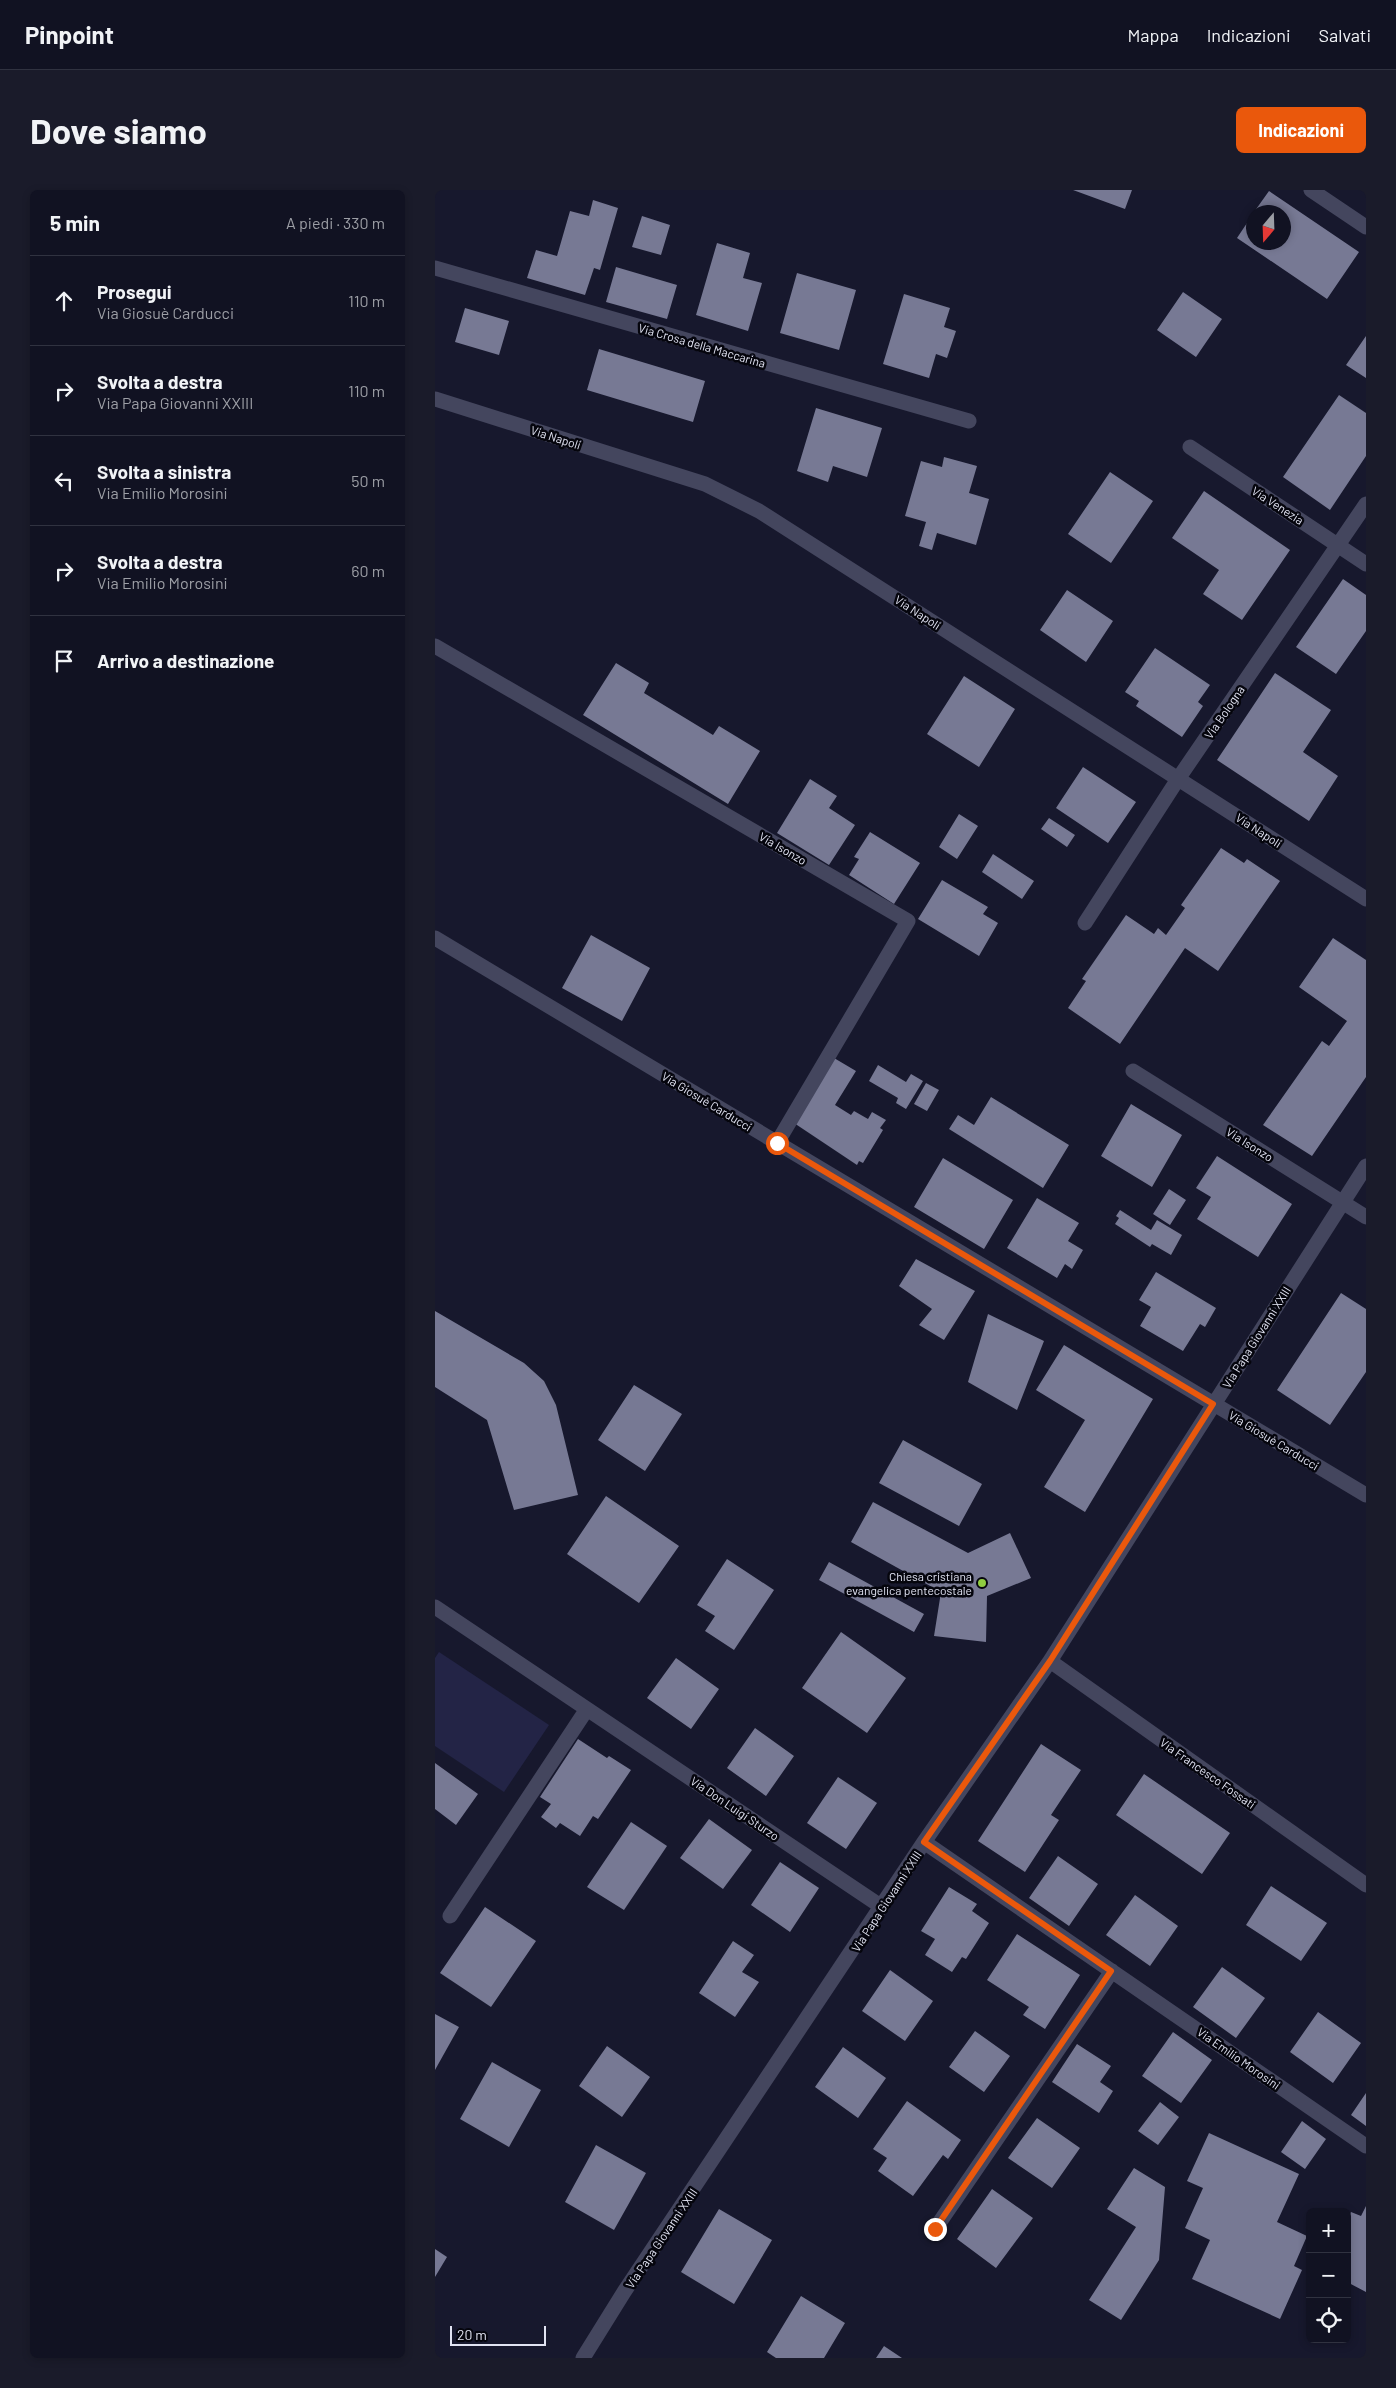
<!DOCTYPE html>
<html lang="it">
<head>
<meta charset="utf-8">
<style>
  body { margin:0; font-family:Barlow,sans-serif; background:#1a1b2a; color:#f1f3f6 }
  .controls { position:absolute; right:15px; bottom:15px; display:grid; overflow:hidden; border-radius:8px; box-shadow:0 2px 8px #0003 }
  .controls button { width:45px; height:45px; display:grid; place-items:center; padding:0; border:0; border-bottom:1px solid #303240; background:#111222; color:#f1f3f6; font:25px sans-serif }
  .compass { position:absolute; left:811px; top:15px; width:45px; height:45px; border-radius:50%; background:#111222; box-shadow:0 2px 8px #0003; rotate:199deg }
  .scale { position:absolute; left:15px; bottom:12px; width:96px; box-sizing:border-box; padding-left:5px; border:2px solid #e1e3f2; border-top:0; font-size:14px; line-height:18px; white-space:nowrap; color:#e1e3f2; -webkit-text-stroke:4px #05050d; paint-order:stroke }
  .stop { position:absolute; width:15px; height:15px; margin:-11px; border:4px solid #ea580c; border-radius:50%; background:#fff }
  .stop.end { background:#ea580c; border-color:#fff; box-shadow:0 1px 5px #0008 }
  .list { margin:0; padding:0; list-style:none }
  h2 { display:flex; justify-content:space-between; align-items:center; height:65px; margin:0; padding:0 20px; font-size:21px }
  h2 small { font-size:16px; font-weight:400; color:#9c9ea5 }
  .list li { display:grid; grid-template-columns:32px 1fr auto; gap:15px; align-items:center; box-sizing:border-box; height:90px; padding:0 20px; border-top:1px solid #303240 }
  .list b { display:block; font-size:19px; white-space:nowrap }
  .list p { margin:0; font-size:16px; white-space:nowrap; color:#9c9ea5 }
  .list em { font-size:16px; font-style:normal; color:#9c9ea5 }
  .icon { flex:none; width:28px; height:28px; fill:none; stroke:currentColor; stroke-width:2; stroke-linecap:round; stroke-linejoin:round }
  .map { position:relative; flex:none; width:931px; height:2168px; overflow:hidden; border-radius:8px }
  header { display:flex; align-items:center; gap:30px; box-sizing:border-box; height:70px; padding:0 25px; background:#111222; border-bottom:1px solid #303240 }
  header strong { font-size:24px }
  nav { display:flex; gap:28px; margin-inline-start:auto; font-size:18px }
  .intro { display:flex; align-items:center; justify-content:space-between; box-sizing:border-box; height:120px; padding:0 30px }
  h1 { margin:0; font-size:35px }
  .button { padding:12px 22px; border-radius:8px; background:#ea580c; color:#fff; font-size:18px; font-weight:700 }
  main { display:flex; gap:30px; padding:0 30px }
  aside { flex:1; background:#111222; border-radius:8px; box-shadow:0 2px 8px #0003 }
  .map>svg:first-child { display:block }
  .park { fill:#232446 }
  .building { fill:#777994 }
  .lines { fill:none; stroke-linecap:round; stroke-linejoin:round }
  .minor { stroke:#44465e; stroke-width:15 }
  .route { stroke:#ea580c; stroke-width:6 }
  .poi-dot { fill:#90cd41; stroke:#05050d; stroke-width:2 }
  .labels { text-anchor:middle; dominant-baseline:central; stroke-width:5; stroke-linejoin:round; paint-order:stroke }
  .street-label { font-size:12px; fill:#e1e3f2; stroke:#05050d }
  .poi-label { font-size:12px; fill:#e1e3f2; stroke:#05050d; text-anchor:end }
</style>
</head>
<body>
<header>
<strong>Pinpoint</strong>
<nav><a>Mappa</a><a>Indicazioni</a><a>Salvati</a></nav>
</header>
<div class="intro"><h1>Dove siamo</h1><a class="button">Indicazioni</a></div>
<main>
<aside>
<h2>5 min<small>A piedi · 330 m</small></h2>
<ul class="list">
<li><svg class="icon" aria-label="ahead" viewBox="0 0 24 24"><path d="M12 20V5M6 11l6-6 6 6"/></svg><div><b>Prosegui</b><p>Via Giosuè Carducci</p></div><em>110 m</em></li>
<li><svg class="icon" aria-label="right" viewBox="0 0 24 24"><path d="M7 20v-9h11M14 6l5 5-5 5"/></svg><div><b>Svolta a destra</b><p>Via Papa Giovanni XXIII</p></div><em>110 m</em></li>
<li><svg class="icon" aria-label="left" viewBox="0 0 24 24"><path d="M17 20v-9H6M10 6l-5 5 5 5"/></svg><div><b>Svolta a sinistra</b><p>Via Emilio Morosini</p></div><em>50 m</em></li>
<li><svg class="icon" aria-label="right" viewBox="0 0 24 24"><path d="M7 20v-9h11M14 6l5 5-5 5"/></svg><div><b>Svolta a destra</b><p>Via Emilio Morosini</p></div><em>60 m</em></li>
<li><svg class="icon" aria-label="arrive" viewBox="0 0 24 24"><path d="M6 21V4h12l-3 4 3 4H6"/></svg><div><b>Arrivo a destinazione</b></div></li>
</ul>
</aside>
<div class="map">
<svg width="931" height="2168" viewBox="0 0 931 2168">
  <rect width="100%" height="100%" fill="#17182d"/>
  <path class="park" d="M4 1462 114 1535 69 1602 0 1556V1468Z"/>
  <path class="building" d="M638 0H697L690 19Z
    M834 1 924 62 892 109 802 48 818 24V52H848V22H819Z
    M158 10 183 18 165 80 159 78 150 105 92 88 101 60 122 66 135 21 154 26Z
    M207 26 235 35 226 65 197 57Z
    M282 53 315 63 308 88 327 93 313 141 261 125Z
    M181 77 242 95 232 129 171 112Z
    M362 83 421 100 404 160 345 143Z
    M748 102 787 129 761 167 722 140Z
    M469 104 515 118 509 137 521 141 512 168 501 164 494 188 448 174Z
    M30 118 74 131 64 165 20 152Z
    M931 146V188L911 175Z
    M164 159 270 191 258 232 152 200Z
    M904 205 931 223V266L895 320 848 287Z
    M381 218 447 238 432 287 398 276 393 292 362 281Z
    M509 267 542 276 534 303 554 309 541 355 502 343 497 360 484 356 491 332 470 326 486 271 507 277Z
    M675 282 718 311 676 373 633 344Z
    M769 301 855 360 807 430 768 404 784 380 737 348Z
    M908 389 931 405V441L901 484 861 457Z
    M632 400 678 431 651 472 605 440Z
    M720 458 775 495 763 512 768 516 747 547 701 516 704 511 690 502Z
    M181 473 214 493 209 503 278 545 284 536 325 561 293 614 148 525Z
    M840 483 896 520 868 562 903 586 874 631 782 570Z
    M529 486 580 519 544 577 492 544Z
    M648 577 701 612 673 653 621 618Z
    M375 589 402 606 394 618 420 635 394 675 342 643Z
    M524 624 543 636 522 669 504 657Z
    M614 628 640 645 632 657 606 639Z
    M435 642 485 673 459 714 414 685 424 669 419 667Z
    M786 658 809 673 812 669 845 691 783 781 750 758 685 854 633 818 651 791 647 789 691 725 719 744 723 738 731 745 750 718 746 715Z
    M558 664 599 691 587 709 547 682Z
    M507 690 553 717 548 724 563 733 544 766 483 729Z
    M156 745 215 778 187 831 127 798Z
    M898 748 931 770V887L877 966 828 935 887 851 894 856 912 831 864 797Z
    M399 868 421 881 400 915 416 925 419 921 433 929 437 922 451 930 445 938 448 940 428 973 424 971 422 975 359 933Z
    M443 875 471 892 476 884 488 891 471 919 461 913 463 908 434 891Z
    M491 893 504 900 492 921 479 914Z
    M556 907 634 955 608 998 514 939 523 925 539 935Z
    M696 914 747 945 717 997 666 966Z
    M782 966 857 1014 823 1067 762 1029 776 1007 761 998Z
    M508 968 578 1010 549 1059 479 1017Z
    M734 999 751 1010 735 1035 718 1024Z
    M602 1008 644 1033 633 1051 648 1060 637 1079 630 1074 622 1088 572 1058Z
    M685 1020 716 1040 722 1030 747 1045 736 1065 717 1054 715 1057 680 1034 684 1028 681 1026Z
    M481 1069 540 1101 509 1150 484 1135 497 1119 464 1096Z
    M721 1082 781 1118 770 1137 765 1134 748 1161 705 1136 716 1117 704 1110Z
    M906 1103 931 1119V1182L895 1235 842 1200Z
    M0 1121 89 1173 109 1191 121 1215 143 1305 79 1320 52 1230 0 1197Z
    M553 1124 609 1151 582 1220 533 1192Z
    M629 1155 718 1209 650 1322 609 1297 650 1230 601 1200Z
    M199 1195 247 1224 210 1281 163 1250Z
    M468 1250 547 1294 524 1336 444 1293Z
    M171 1306 244 1356 204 1413 132 1364Z
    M438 1312 533 1363 575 1343 596 1388 552 1406 551 1452 499 1446 506 1402 416 1352Z
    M292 1369 339 1400 299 1460 270 1441 280 1426 262 1415Z
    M394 1372 489 1424 479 1442 384 1390Z
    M406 1442 471 1488 432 1543 367 1498Z
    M241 1468 284 1499 256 1539 212 1508Z
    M320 1538 359 1566 331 1606 292 1578Z
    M143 1549 172 1568 174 1566 196 1580 163 1629 158 1626 145 1646 125 1633 121 1638 106 1627 116 1614 105 1607Z
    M606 1554 646 1580 616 1625 624 1630 590 1682 543 1651Z
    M0 1573 43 1604 21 1635 0 1619Z
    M709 1584 795 1643 767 1684 681 1625Z
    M403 1587 442 1613 411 1659 372 1633Z
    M274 1629 317 1660 288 1699 245 1668Z
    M196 1632 232 1656 189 1720 152 1697Z
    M623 1666 663 1694 634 1736 594 1708Z
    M345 1672 384 1698 355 1742 316 1715Z
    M836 1696 892 1733 866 1771 811 1735Z
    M514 1697 542 1714 537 1721 554 1733 531 1769 527 1767 517 1782 490 1765 500 1749 486 1741Z
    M700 1705 743 1736 715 1776 671 1745Z
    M50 1717 101 1751 56 1817 5 1783Z
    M582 1744 645 1785 610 1839 588 1825 594 1817 552 1790Z
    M298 1751 319 1765 307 1782 324 1792 300 1827 264 1803Z
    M787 1777 830 1808 801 1848 758 1817Z
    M455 1780 498 1811 470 1851 427 1821Z
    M883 1822 926 1853 898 1893 855 1862Z
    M0 1824 24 1837 0 1880Z
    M540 1841 575 1866 549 1902 514 1877Z
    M738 1842 777 1870 746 1913 707 1886Z
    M642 1854 676 1876 665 1892 678 1901 664 1923 617 1892Z
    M172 1856 215 1887 187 1927 144 1896Z
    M408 1857 451 1888 423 1928 380 1897Z
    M57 1872 106 1900 74 1957 25 1929Z
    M931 1903V1936L916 1925Z
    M472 1911 526 1950 513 1969 508 1965 478 2006 443 1981 452 1968 438 1959Z
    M725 1912 744 1927 723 1955 703 1941Z
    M602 1928 645 1958 617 1998 573 1968Z
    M867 1931 891 1949 870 1979 846 1962Z
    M774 1943 864 1984 842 2032 872 2046 859 2076 867 2080 845 2129 757 2089 775 2050 750 2038 768 1998 752 1991Z
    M161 1955 211 1983 179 2040 130 2012Z
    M699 1978 730 1997 724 2070 686 2130 654 2110 701 2037 672 2019Z
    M557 1999 598 2028 561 2078 522 2049Z
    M931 2016V2102L912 2092V2030L916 2022 926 2026Z
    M284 2019 337 2050 299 2114 246 2082Z
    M0 2059 12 2067 0 2087Z
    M366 2106 410 2133 389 2168H341L332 2162Z
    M449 2156 467 2168H441Z"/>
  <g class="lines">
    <path class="minor" d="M876 0 931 37
      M0 78 534 231
      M0 209 270 294 324 321 931 709
      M755 257 931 374
      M0 456 473 731 342 953
      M650 733 743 589 931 314
      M0 748 931 1305
      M698 881 931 1027
      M0 1417 447 1717
      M615 1471 931 1695
      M489 1652 931 1956
      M15 1726 152 1519
      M500 2039 677 1781
      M148 2168 189 2102 489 1652 615 1471 931 976"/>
  </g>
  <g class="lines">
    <path class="route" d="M342 953 778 1214 615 1471 489 1652 676 1781 500 2039"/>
  </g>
  <circle class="poi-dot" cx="547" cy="1393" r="5"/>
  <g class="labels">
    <g class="street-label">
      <text transform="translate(267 155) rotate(16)">Via Crosa della Maccarina</text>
      <text transform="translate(121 247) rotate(18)">Via Napoli</text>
      <text transform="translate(843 315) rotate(33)">Via Venezia</text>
      <text transform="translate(483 422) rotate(33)">Via Napoli</text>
      <text transform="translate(789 522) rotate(-56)">Via Bologna</text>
      <text transform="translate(824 640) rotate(33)">Via Napoli</text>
      <text transform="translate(348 658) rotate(30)">Via Isonzo</text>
      <text transform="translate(272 911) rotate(31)">Via Giosuè Carducci</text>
      <text transform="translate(815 954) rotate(32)">Via Isonzo</text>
      <text transform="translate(821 1147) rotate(-58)">Via Papa Giovanni XXIII</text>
      <text transform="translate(839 1250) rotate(31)">Via Giosuè Carducci</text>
      <text transform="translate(773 1583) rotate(35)">Via Francesco Fossati</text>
      <text transform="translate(300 1618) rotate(34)">Via Don Luigi Sturzo</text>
      <text transform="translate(451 1711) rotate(-57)">Via Papa Giovanni XXIII</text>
      <text transform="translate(804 1868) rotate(35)">Via Emilio Morosini</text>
      <text transform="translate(226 2048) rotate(-56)">Via Papa Giovanni XXIII</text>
    </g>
    <g class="poi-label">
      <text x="537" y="1386">Chiesa cristiana<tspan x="537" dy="14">evangelica pentecostale</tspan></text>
    </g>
  </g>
</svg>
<div class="controls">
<button>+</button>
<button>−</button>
<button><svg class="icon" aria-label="locate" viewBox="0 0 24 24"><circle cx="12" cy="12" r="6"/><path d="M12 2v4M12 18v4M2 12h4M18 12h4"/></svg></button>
</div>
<svg class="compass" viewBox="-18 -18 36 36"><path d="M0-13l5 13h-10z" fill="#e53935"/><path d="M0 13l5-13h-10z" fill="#9c9ea5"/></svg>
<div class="scale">20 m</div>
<div class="stop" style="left:342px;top:953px"></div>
<div class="stop end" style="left:500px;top:2039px"></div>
</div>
</main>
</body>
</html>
